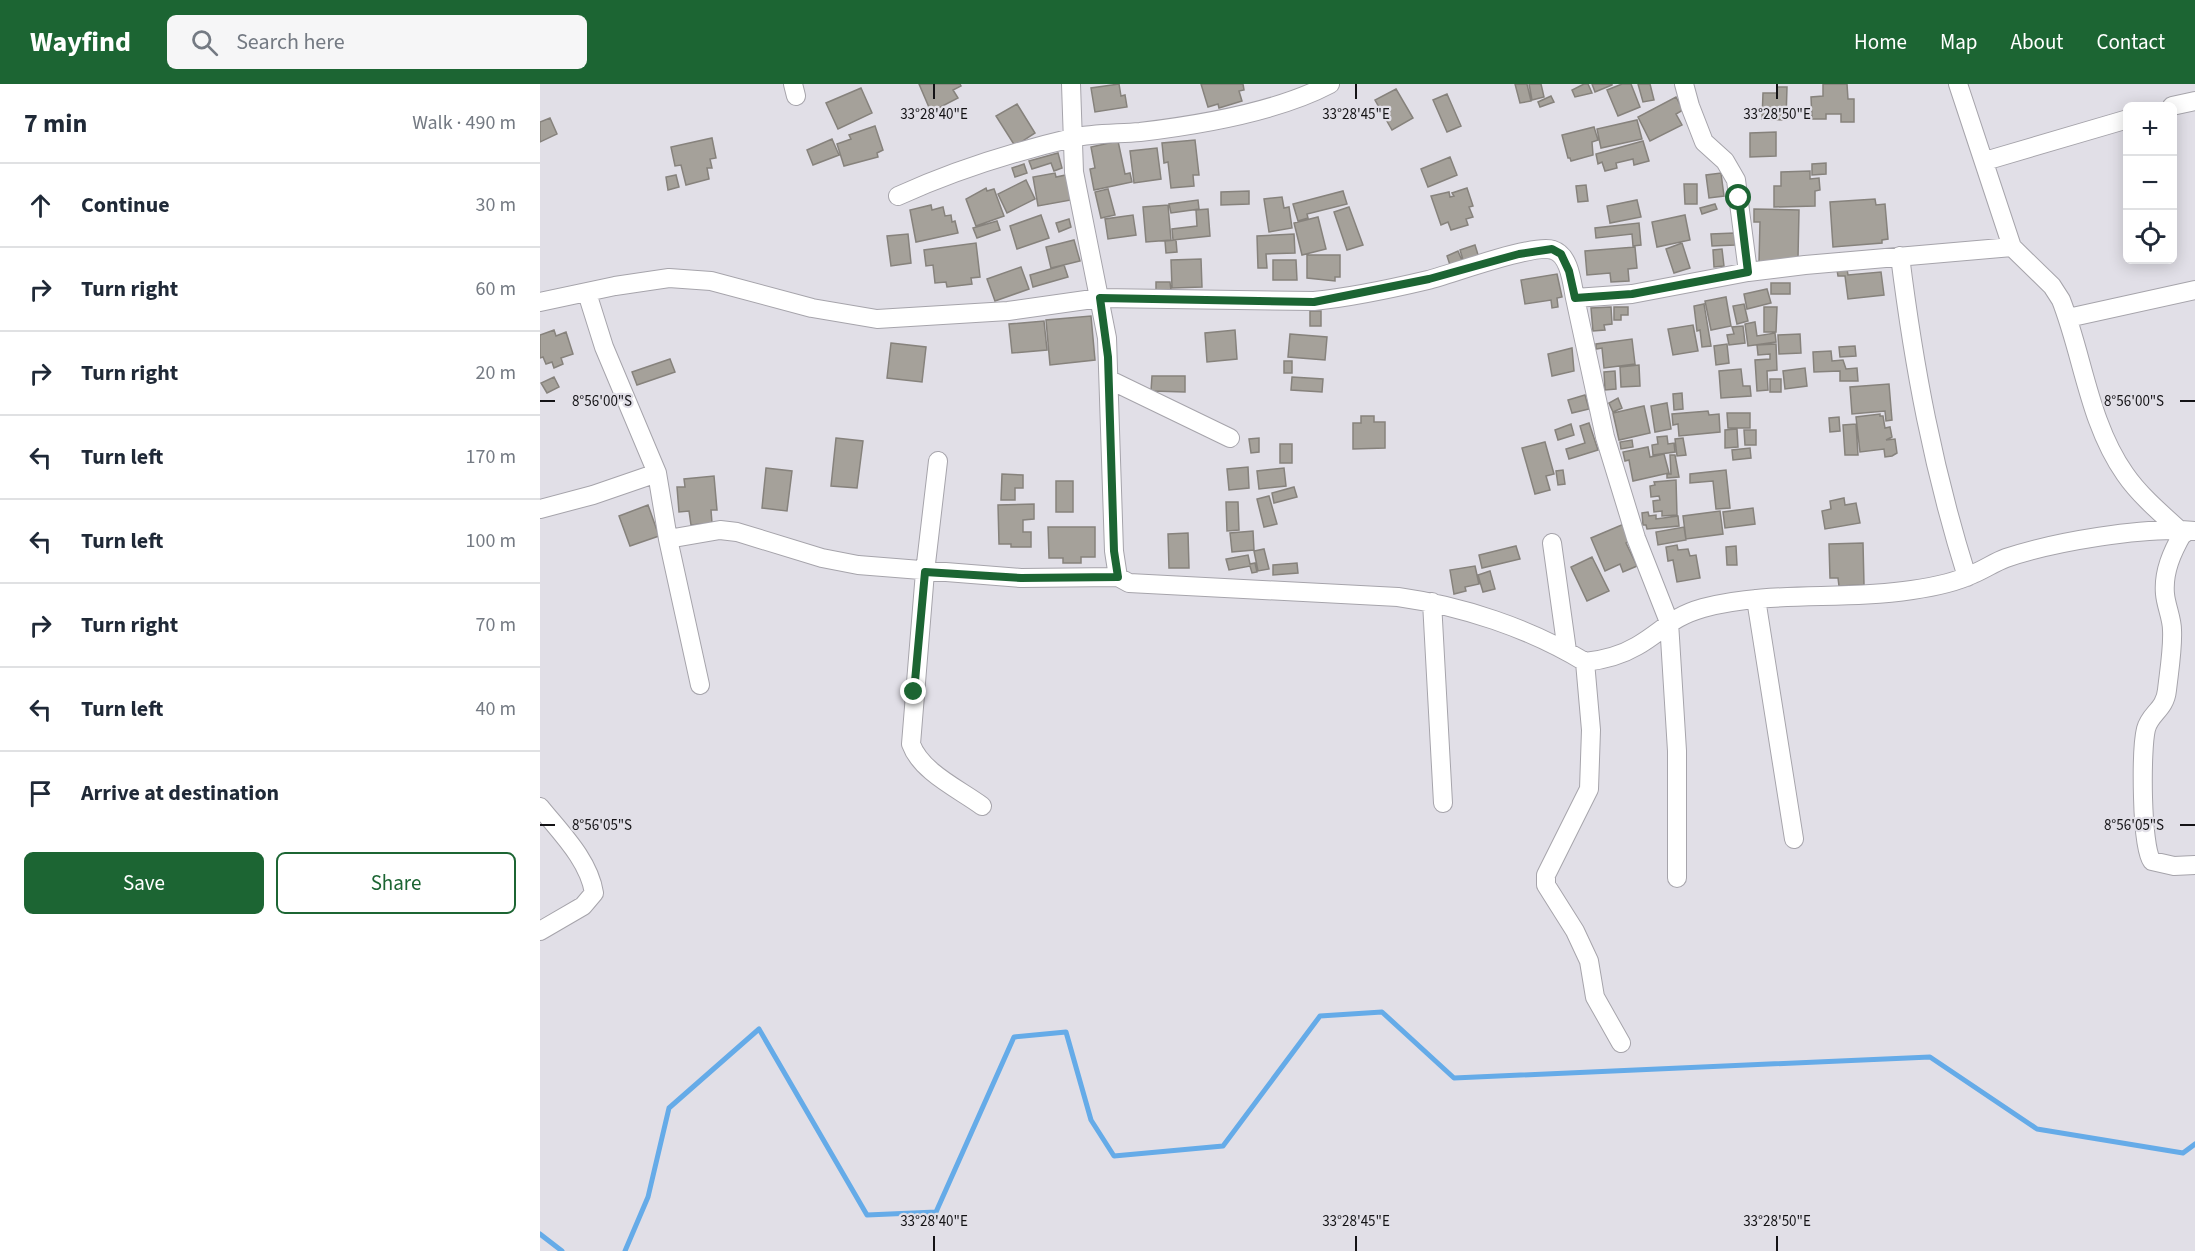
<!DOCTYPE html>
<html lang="en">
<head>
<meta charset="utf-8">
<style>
  body { margin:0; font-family:"Source Sans 3",sans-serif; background:#f6f6f7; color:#1f2937 }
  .controls { position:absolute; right:18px; top:18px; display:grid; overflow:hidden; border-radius:9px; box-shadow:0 3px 15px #0003 }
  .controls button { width:54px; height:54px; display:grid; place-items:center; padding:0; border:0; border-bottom:2px solid #e0e1e3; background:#fff; color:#1f2937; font:30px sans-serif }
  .stop { position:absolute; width:18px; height:18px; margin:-14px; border:4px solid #1c6533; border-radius:50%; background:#fff }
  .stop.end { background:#1c6533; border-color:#fff; box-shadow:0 2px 6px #0008 }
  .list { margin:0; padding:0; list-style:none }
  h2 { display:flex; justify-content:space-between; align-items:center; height:78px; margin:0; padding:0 24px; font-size:26px }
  h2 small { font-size:20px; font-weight:400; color:#747a83 }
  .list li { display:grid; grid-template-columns:39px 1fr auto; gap:18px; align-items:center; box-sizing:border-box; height:84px; padding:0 24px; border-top:2px solid #e0e1e3 }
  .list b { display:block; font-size:22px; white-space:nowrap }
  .list em { font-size:20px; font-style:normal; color:#747a83 }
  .actions { display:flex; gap:12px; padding:18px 24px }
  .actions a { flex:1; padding:14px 0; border:2px solid #1c6533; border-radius:9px; text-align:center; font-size:21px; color:#1c6533 }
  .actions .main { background:#1c6533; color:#fff }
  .icon { flex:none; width:33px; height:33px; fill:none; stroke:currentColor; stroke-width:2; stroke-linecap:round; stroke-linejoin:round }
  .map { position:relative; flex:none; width:1655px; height:1167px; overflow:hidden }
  header { display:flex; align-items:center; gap:36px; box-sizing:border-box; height:84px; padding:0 30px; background:#1c6533; color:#fff }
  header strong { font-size:28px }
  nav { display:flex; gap:33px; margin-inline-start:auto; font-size:21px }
  .search { width:420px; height:54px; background:#f6f6f7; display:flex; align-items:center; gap:15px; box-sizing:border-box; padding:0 21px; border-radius:9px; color:#747a83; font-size:22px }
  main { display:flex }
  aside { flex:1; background:#fff }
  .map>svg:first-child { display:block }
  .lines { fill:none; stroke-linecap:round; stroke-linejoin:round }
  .stream { stroke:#65abe8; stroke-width:5 }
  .building { fill:#a5a19a; stroke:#86827c; stroke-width:1.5 }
  .street-casing { stroke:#a6a4ab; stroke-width:20 }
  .street { stroke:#fff; stroke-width:18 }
  .route { stroke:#1c6533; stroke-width:8 }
  .ticks { fill:none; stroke:#141316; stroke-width:2 }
  .ticks-label { font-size:15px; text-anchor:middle; fill:#141316; stroke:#e1dfe7; stroke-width:4.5; stroke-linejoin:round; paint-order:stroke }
</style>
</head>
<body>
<header>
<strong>Wayfind</strong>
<div class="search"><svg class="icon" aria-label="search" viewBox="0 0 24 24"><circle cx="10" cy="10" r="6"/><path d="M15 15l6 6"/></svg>Search here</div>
<nav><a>Home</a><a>Map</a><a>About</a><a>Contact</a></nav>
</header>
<main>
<aside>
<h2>7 min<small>Walk · 490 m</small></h2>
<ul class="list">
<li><svg class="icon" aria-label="ahead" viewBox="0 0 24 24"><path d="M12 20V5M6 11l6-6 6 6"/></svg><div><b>Continue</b></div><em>30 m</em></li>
<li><svg class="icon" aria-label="right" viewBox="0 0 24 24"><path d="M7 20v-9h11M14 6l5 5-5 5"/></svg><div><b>Turn right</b></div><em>60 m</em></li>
<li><svg class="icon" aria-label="right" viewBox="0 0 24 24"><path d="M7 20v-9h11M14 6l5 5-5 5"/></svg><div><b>Turn right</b></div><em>20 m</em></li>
<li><svg class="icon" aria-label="left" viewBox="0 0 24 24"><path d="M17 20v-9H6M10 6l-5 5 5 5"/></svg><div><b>Turn left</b></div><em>170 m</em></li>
<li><svg class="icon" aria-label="left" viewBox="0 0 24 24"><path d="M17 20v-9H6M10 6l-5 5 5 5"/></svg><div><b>Turn left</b></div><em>100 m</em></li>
<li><svg class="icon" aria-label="right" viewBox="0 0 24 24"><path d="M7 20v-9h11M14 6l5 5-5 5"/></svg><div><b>Turn right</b></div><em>70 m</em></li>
<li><svg class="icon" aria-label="left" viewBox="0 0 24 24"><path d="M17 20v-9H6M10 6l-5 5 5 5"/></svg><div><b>Turn left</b></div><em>40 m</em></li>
<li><svg class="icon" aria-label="arrive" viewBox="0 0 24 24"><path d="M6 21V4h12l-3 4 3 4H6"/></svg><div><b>Arrive at destination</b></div></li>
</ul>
<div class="actions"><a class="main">Save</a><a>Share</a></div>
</aside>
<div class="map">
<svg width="1655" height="1167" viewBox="0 0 1655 1167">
  <rect width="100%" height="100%" fill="#e1dfe7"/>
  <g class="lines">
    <path class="stream" d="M0 1150 22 1167
      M85 1167 108 1113 129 1024 219 945 327 1131 396 1128 474 953 526 948 551 1036 574 1072 683 1062 780 932 842 928 914 994 1390 973 1497 1045 1643 1069 1655 1060"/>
  </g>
  <path class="building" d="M379 0H420L421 2 413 6 418 14 391 28Z
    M579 0 581 12 585 11 587 23 555 28 551 4Z
    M661 0H703L704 6 699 7 702 17 679 24 678 20 668 23Z
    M975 0H987L991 17 980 19Z
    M989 0H1001L1004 13 992 16Z
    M1044 0H1048L1052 9 1035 13 1032 6Z
    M1052 0H1072V1L1055 8Z
    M1082 0H1091L1100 23 1078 32 1067 6Z
    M1098 0H1110L1114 16 1103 18Z
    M1283 0H1307L1308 15H1314V38H1301V30H1286V35H1272L1271 13 1283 12Z
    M1237 3H1247L1246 36 1222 35 1223 9H1237Z
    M321 4 332 29 298 45 286 19Z
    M856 5 873 34 852 46 835 16Z
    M907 10 921 42 907 48 893 16Z
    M1011 12 1014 18 1000 23 998 18Z
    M1136 13 1143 26 1136 30 1142 41 1110 57 1098 33Z
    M477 20 495 49 475 62 456 32Z
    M10 34 17 50 0 58V38Z
    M1097 36 1102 55 1061 64 1057 45Z
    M335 42 343 66 337 69 338 73 304 82 297 60 311 55 309 51Z
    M1054 43 1058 56 1052 58 1053 71 1031 77 1030 74H1028L1022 51Z
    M1236 48V72L1210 73V49Z
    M172 54 176 74 170 75 172 84H167L169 95 146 101 141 81 135 82 131 63Z
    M292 55 299 71 273 81 267 66Z
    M655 56 659 91H653L654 102 631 104 628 78 624 79 622 59Z
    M578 57 585 90 590 89 592 98 554 106 550 85 555 84 551 63Z
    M1103 57 1109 77 1094 81 1093 75 1076 79 1077 84 1065 87 1062 78 1058 80 1056 70Z
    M617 64 621 95 594 99 590 67Z
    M518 69 522 84 514 87 511 79 492 85 489 77Z
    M910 73 917 91 888 103 881 85Z
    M1286 79V90L1272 91V80Z
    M484 80 487 89 475 93 472 84Z
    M1270 87V95L1279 94 1280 106 1275 107V122L1234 123V102H1241V88Z
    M515 89 516 93 526 91 531 116 498 122 493 93Z
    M1181 89 1184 112 1169 114 1166 91Z
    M136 91 139 103 128 106 126 93Z
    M486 96 495 115 467 129 458 110Z
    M1144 100H1157V120H1145Z
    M1046 101 1048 117 1038 118 1036 102Z
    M446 104 447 107 454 105 464 132 436 142 426 115Z
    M927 104 933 122 929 123 933 133 926 135 928 141 911 146 908 138 901 141 891 112 909 108 910 113 914 112 912 109Z
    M568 105 575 131 561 134 555 108Z
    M709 107V120L681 121V108Z
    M803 107 807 120 767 130 768 134 758 137 753 120Z
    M742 113 744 124 749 123 752 144 729 148 724 115Z
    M1335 115 1336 121 1345 120 1348 155 1342 156V159L1293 163 1290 118Z
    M658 116 659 125 631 129 629 120Z
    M1097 116 1101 133 1070 139 1067 122Z
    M1175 120 1177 125 1162 130 1160 124Z
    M391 121 392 126 403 123 405 132 411 131 412 138 415 137 418 149 376 158 370 126Z
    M628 121 631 156 606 158 603 123Z
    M809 123 823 161 807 166 794 128Z
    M668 125 670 152 633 156 632 145 657 142 656 126Z
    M1214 125 1259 126 1258 174 1219 179 1220 138H1214Z
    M501 131 509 154 477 165 470 142Z
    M593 131 596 151 568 155 565 135Z
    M1145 131 1150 156 1117 163 1112 138Z
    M778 133 786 165 762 171 754 139Z
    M529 135 531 143 519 148 516 139Z
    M457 137 460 146 437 154 433 144Z
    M1099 139 1101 161 1093 162 1092 150 1056 154 1055 144Z
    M1194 149 1195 161 1172 162 1171 150Z
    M368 150 371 179 351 182 347 152Z
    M754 150 755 169 726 170 727 184H718L717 152Z
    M534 156 540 177 511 184 506 163Z
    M636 156 637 168 626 169 625 157Z
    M436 159 440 193 431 194 432 200 407 203 406 198 395 199 393 181 386 182 384 166Z
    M1142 159 1150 184 1134 189 1126 165Z
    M935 161 939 174 924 179 920 166Z
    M1095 163 1097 184 1088 185 1089 197 1071 198 1070 189 1047 191 1045 167Z
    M1182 165 1184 182 1174 183 1173 166Z
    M918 167 923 179 911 184 907 172Z
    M767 171H800V193H795V197L767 194Z
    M661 175 662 203 632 204 631 176Z
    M733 176H756L757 196H733Z
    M524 181 528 193 493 203 490 191Z
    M481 183 489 205 455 217 447 195Z
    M1307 185 1308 191 1341 188 1344 211 1308 215 1305 192H1298L1297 186Z
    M1017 190 1022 213 1017 214 1018 223 1012 224 1011 216 985 220 981 196Z
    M616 198H630L631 207 616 208Z
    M1231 199H1250V210H1231Z
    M1227 205 1231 219 1207 225 1204 210Z
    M1186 213 1191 242 1171 246 1165 217Z
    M1164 220 1171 262 1162 263 1160 246 1157 247 1154 222Z
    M1204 220 1208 237 1197 240 1193 222Z
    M1071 223 1072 240 1064 241 1065 246 1053 247 1051 224Z
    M1074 223H1088V231H1081V236H1074Z
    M1224 223H1237L1236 248H1224Z
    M770 227H781V242H770Z
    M551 232 555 276 510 281 506 236Z
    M504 237 507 266 472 269 469 240Z
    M1215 238 1217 252 1235 249 1236 258 1208 262 1205 240Z
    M1153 241 1158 267 1133 271 1128 245Z
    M1203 242 1205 259 1189 261 1187 251 1194 250 1192 243Z
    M14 246 16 252 26 248 33 270 21 274 23 280 14 284 12 278 6 280 3 273 0 274V251Z
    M695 246 697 275 667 278 665 249Z
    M750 250 787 253 785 276 748 273Z
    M1260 250 1261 269 1239 270 1238 251Z
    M1092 255 1095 280 1064 284 1062 264 1056 265V260Z
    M351 259 386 263 382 298 347 294Z
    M1187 260 1189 279 1176 281 1174 262Z
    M1236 260 1237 286 1227 287 1228 306 1217 307 1215 276 1230 275V270L1218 271 1217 261Z
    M1315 262 1316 272 1300 273 1299 263Z
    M1032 264 1034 287 1012 292 1008 270Z
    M1291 267 1292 277 1303 276 1306 285 1317 284 1318 297H1300V287L1274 288 1273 268Z
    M130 275 135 288 97 301 92 288Z
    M744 277H752V289H744Z
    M1099 281 1100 302 1081 303 1080 283Z
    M1265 284 1267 302 1245 305 1243 287Z
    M1201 285 1203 302H1210L1211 312 1181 314 1179 287Z
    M1075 287 1076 305 1065 306 1064 288Z
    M612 292H645V308L611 307Z
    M14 293 19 303 7 309 1 299Z
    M752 293 783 295 782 308 751 306Z
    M1230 295H1241V308H1230Z
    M1349 300 1352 336 1346 337 1345 327 1312 330 1310 303Z
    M1142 309 1143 325 1134 326 1133 310Z
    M1045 311 1049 325 1032 329 1028 316Z
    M1078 314 1082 324 1073 328 1069 319Z
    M1127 319 1131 345 1115 348 1111 322Z
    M1104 322 1110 349 1079 356 1073 329Z
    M1168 327 1169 331 1179 330 1180 348 1139 352 1138 340 1133 341 1132 330Z
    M1187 329H1210V344H1188Z
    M1340 330V332H1343L1345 344 1350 343 1352 353 1346 356 1355 355 1357 369 1352 372 1345 373 1344 365 1320 368 1316 333Z
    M821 332H834V338H845V364L813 365V339H821Z
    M1299 333 1300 347 1290 348 1289 334Z
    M1049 339 1058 366 1029 375 1026 365 1045 359 1040 342Z
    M1031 340 1034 351 1018 356 1015 346Z
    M1316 340 1318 371H1305L1303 341Z
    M1197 345 1198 363 1185 364V346Z
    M1204 346H1216V361H1205Z
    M1127 352 1128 360 1134 359 1135 368 1113 371 1112 361 1118 360 1117 353Z
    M296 354 323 357 317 404 291 402Z
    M719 354V368L711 369 709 355Z
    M1143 354 1146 371 1137 372 1135 355Z
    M1092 356 1093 363 1081 365 1080 358Z
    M1005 358 1014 390 1006 392 1010 406 995 410 982 364Z
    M740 360H752V379H740Z
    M1108 363 1110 373 1124 370 1129 389 1093 397 1089 376 1085 377 1083 368Z
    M1210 364 1211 374 1193 376 1192 366Z
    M1130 371H1135L1139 393 1127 394V390H1131Z
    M708 383 709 404 689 406 687 385Z
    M226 384 252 387 247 427 222 424Z
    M744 384 746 402 719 405 717 387Z
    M1023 386 1025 400 1018 401 1016 387Z
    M1186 386 1190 424 1176 425 1173 397 1150 399V390Z
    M462 390 483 391V404H475V416H461Z
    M174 392 177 426H171L172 439 151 441 149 427 139 428 137 403H145L144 395Z
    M1136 396 1137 431 1122 432V427L1114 428 1113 417 1120 416 1119 412 1111 413 1110 402 1115 401 1114 398Z
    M516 397H533V428H516Z
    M754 403 757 413 734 419 732 409Z
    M729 412 737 440 724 443 717 415Z
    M1304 414 1305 421 1316 419 1320 439 1285 445 1282 427 1291 425 1290 417Z
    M686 418H698L699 446 687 447Z
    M494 420V435L483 436V448H491V463H471V460H459L458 421Z
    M108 421 119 452 90 462 79 432Z
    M1213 424 1215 440 1185 444 1183 428Z
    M1180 427 1183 450 1146 455 1143 432Z
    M1108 428 1109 432 1116 431V435L1138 432 1139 442 1107 445 1106 441H1103L1102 429Z
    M1084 440 1091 456 1086 459 1097 482 1083 488 1080 480 1065 487 1051 454Z
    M508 443H555V473H541V479H523V474H509Z
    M1144 443 1146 456 1118 461 1116 448Z
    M713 447 714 466 692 468 690 449Z
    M648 449 649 484H629L628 450Z
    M1323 459 1324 501 1299 502 1298 494H1290L1289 460Z
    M1137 461 1138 466 1148 465 1150 472 1156 471 1160 494 1137 498 1133 476 1128 477 1126 463Z
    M976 462 980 475 942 484 939 471Z
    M1196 462 1197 481H1187L1186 463Z
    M724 465 729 485 718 487 714 467Z
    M708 471 710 480 715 479 717 488 712 489 710 482 689 486 686 475Z
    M1052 473 1069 507 1047 517 1031 483Z
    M757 479 758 489 733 491V481Z
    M935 482 939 500 925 503 926 507 914 510 910 486Z
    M950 487 955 505 943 508 938 491Z"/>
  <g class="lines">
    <g class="street-casing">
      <path id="street" d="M253 0 256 12
        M531 0 534 88 567 254 574 467 578 493 589 499 858 513C922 522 989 544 1045 578 1063 576 1080 572 1097 562 1123 547 1131 533 1163 524 1230 506 1303 517 1372 506 1393 503 1414 499 1433 490 1445 485 1455 478 1466 474 1513 458 1606 442 1655 447
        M1144 0 1150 22 1164 58 1185 77 1196 96 1208 188
        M1418 0 1472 163 1512 202 1521 216C1543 272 1549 339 1585 390 1600 412 1624 432 1644 450
        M1632 22 1655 17
        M1445 77 1588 35
        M358 112C413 87 473 68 532 54 554 49 578 50 600 48 659 41 739 27 790 0
        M1360 172C1374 284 1393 385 1427 493
        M47 209 64 263 117 389 128 455 160 601
        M1035 214 1065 353 1096 454 1129 538 1137 667V794
        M0 218 75 202 129 194 171 197 272 224 337 235 468 227 560 214 774 217C813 213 850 205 888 196 912 190 994 159 1013 166 1030 171 1032 200 1035 214L1092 210 1208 188 1265 181 1472 163
        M1528 234 1655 206
        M570 296 690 354
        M398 377 385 488 371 660C381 688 419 705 442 722
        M0 425 53 411 117 389
        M1643 449C1632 468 1623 488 1625 510 1626 522 1632 534 1632 546 1633 564 1629 588 1627 606 1625 626 1610 629 1606 645 1601 665 1601 763 1612 777L1634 782 1655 781
        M128 455 180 446 197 448 282 474 318 481 481 494 578 493
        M1012 459 1027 567
        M1216 515 1254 755
        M892 518 903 719
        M1045 578 1051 646 1049 705 1006 791V801L1035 847 1049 877 1055 913 1081 959
        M0 723C20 748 49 776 54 809L43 822 0 847"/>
    </g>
    <use href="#street" class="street"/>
  </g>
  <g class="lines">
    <path class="route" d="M374 608 385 488 481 494 578 493 574 467 568 273 560 214 774 218 889 195 979 170 1012 165 1021 170 1029 187 1035 214 1092 210 1208 188 1199 114"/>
  </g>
  <path class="ticks" d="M394 0V15M816 0V15M1237 0V15M0 317H15M1640 317H1655M0 741H15M1640 741H1655M394 1152V1167M816 1152V1167M1237 1152V1167"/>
  <g class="ticks-label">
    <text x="394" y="35">33°28'40"E</text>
    <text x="816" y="35">33°28'45"E</text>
    <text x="1237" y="35">33°28'50"E</text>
    <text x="62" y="322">8°56'00"S</text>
    <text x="1594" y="322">8°56'00"S</text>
    <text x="62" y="746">8°56'05"S</text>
    <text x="1594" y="746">8°56'05"S</text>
    <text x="394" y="1142">33°28'40"E</text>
    <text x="816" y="1142">33°28'45"E</text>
    <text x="1237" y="1142">33°28'50"E</text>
  </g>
</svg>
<div class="controls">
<button>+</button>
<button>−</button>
<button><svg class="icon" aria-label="locate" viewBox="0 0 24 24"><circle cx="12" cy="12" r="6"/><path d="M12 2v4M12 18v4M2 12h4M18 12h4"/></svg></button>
</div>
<div class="stop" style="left:1199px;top:114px"></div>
<div class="stop end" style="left:374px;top:608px"></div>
</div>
</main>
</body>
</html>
